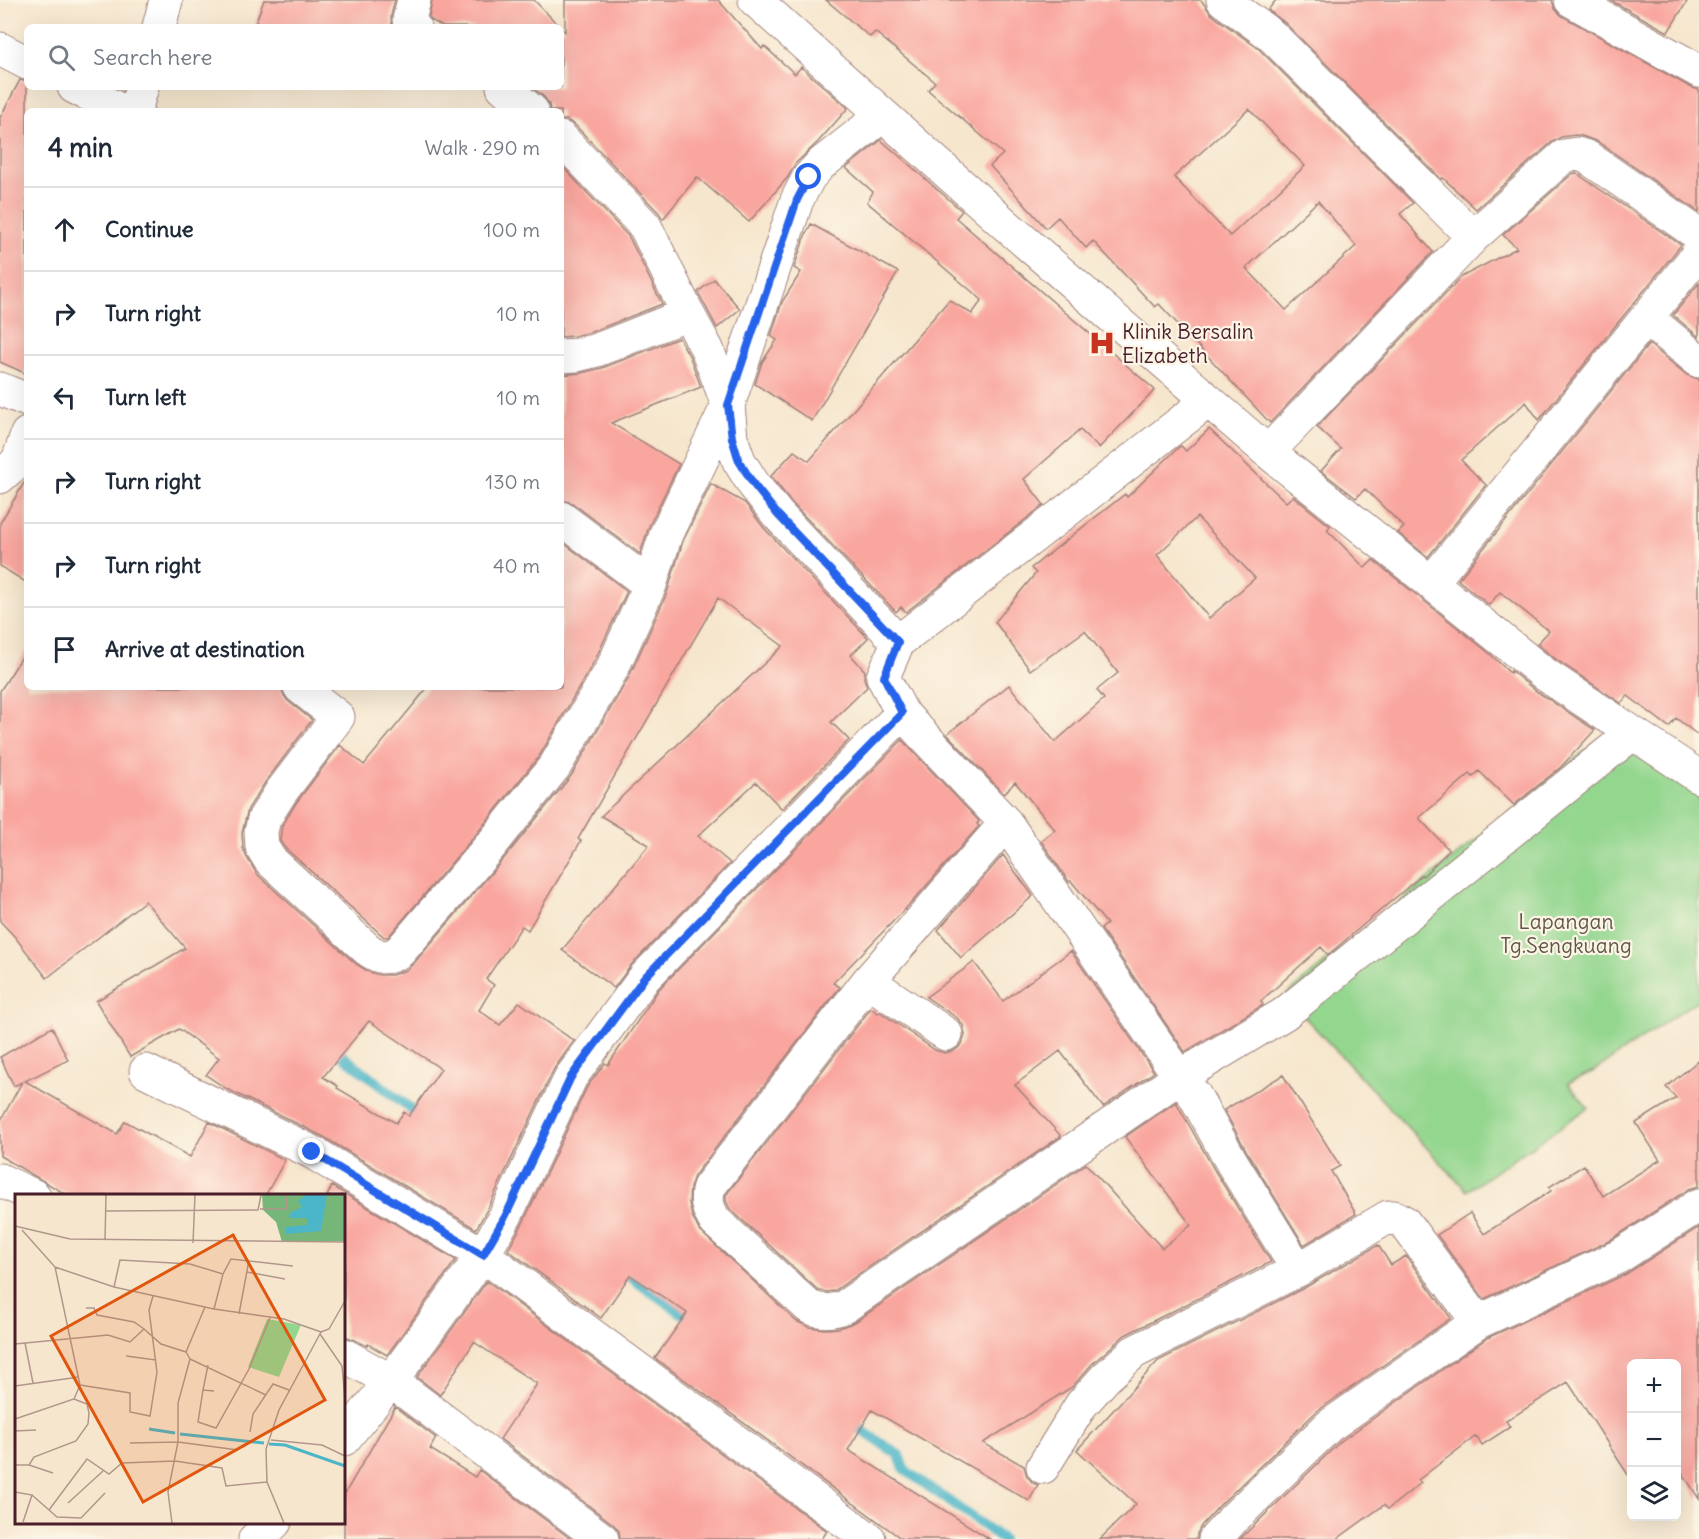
<!DOCTYPE html>
<html lang="en">
<head>
<meta charset="utf-8">
<style>
  body { margin:0; font-family:Delius,sans-serif; background:#f2f2f3; color:#1f2937 }
  .controls { position:absolute; right:18px; bottom:18px; display:grid; overflow:hidden; border-radius:9px; box-shadow:0 6px 24px #0002 }
  .controls button { width:54px; height:54px; display:grid; place-items:center; padding:0; border:0; border-bottom:2px solid #e0e1e3; background:#fff; color:#1f2937; font:30px sans-serif }
  .stop { position:absolute; width:18px; height:18px; margin:-14px; border:4px solid #2563eb; border-radius:50%; background:#fff }
  .stop.end { background:#2563eb; border-color:#fff; box-shadow:0 2px 6px #0008 }
  .list { margin:0; padding:0; list-style:none }
  h2 { display:flex; justify-content:space-between; align-items:center; height:78px; margin:0; padding:0 24px; font-size:26px }
  h2 small { font-size:20px; font-weight:400; color:#747a83 }
  .list li { display:grid; grid-template-columns:39px 1fr auto; gap:18px; align-items:center; box-sizing:border-box; height:84px; padding:0 24px; border-top:2px solid #e0e1e3 }
  .list b { display:block; font-size:22px; white-space:nowrap }
  .list em { font-size:20px; font-style:normal; color:#747a83 }
  .icon { flex:none; width:33px; height:33px; fill:none; stroke:currentColor; stroke-width:2; stroke-linecap:round; stroke-linejoin:round }
  .map { position:relative; flex:none; width:1699px; height:1539px; overflow:hidden }
  .search { position:absolute; background:#fff; box-shadow:0 6px 24px #0002; left:24px; top:24px; width:540px; height:66px; display:flex; align-items:center; gap:15px; box-sizing:border-box; padding:0 21px; border-radius:9px; color:#747a83; font-size:22px }
  .panel { position:absolute; background:#fff; box-shadow:0 6px 24px #0002; left:24px; top:108px; width:540px; height:582px; border-radius:9px }
  .map>svg:first-child { display:block }
  .green { fill:#93d68e; stroke:#6e7a5c; stroke-width:1.5 }
  .lines { fill:none; stroke-linecap:round; stroke-linejoin:round }
  .stream { stroke:#4bb6c8; stroke-width:10 }
  .building { fill:#f9a69f; fill-rule:evenodd }
  .minor-casing { stroke:#a0827c; stroke-width:35 }
  .minor { stroke:#fff; stroke-width:33 }
  .route { stroke:#2563eb; stroke-width:8 }
  .labels { text-anchor:middle; dominant-baseline:central; stroke-width:4.5; stroke-linejoin:round; paint-order:stroke }
  .poi-label { font-size:21px; fill:#4a1f2b; stroke:#fcf5e5; text-anchor:start }
  .park-label { font-size:21px; fill:#605649; stroke:#fcf5e5 }
  .inset-river { fill:none; stroke:#4bb6c8; stroke-width:3 }
  .inset-road { fill:none; stroke:#b1968c; stroke-width:1.5 }
  .view { fill:#e0560e; fill-opacity:0.15; stroke:#e0560e; stroke-width:3 }
  .inset-edge { fill:none; stroke:#4a1f2b; stroke-width:3 }
</style>
</head>
<body>
<div class="map">
<svg width="1699" height="1539" viewBox="0 0 1699 1539">
  <rect width="100%" height="100%" fill="#fcf5e5"/>
  <filter id="ink" filterUnits="userSpaceOnUse"><feTurbulence type="fractalNoise" baseFrequency=".0167" numOctaves="2"/><feDisplacementMap in="SourceGraphic" scale="12" xChannelSelector="R" yChannelSelector="G"/><feConvolveMatrix kernelMatrix="1 2 1 2 8 2 1 2 1" color-interpolation-filters="sRGB"/></filter>
  <filter id="wash" filterUnits="userSpaceOnUse"><feTurbulence type="fractalNoise" baseFrequency=".008" numOctaves="4" result="noise"/><feDisplacementMap in="SourceGraphic" scale="24" xChannelSelector="R" yChannelSelector="G"/><feGaussianBlur stdDeviation="1.35" result="paint"/><feColorMatrix in="noise" values="0 0 0 0 0 0 0 0 0 0 0 0 0 0 0 0 0 1.4 0 .05"/><feComposite in="paint" operator="in"/></filter>
  <g filter="url(#wash)">
    <rect width="100%" height="100%" fill="#f6e6cd"/>
    <path class="green" d="M1608 732 1699 788V999L1594 1071 1568 1083 1588 1108 1467 1191 1285 996Z"/>
    <g class="lines">
      <path class="stream" d="M334 1049 424 1119
        M620 1269 648 1290 695 1322
        M849 1422 899 1455 904 1469 1002 1539"/>
    </g>
    <g id="blocks">
      <path class="building" d="M264 0H395L391 16 392 27H254Z
        M432 0H534L560 27H443L431 20 429 16Z
        M565 0H718L762 49 764 46 795 74 801 67 848 108 818 142 795 164 788 177 749 222 697 177 663 219 659 213 575 125 567 120H561V111H550L549 104 544 97 532 87H561V28L565 32Z
        M826 0H1201L1212 15 1259 49 1413 203 1400 214 1433 252 1270 423 1159 304 1155 307 1093 241 1086 248 1058 217 1046 228 990 166 1003 154 928 90 935 82 875 32 870 37ZM1249 109 1305 166 1230 236 1174 177ZM1318 201 1356 246 1286 310 1246 268Z
        M1276 0H1552L1555 9 1562 16 1690 87 1699 90V212L1598 142 1582 136 1575 135 1561 137 1552 142 1476 209 1443 178 1441 179 1284 22 1268 10Z
        M1610 0H1688L1668 32Z
        M20 80 27 82V374L0 362V118Z
        M881 140 962 211 956 218 1155 390 1099 448 1080 430 1024 479 1044 505 906 612 901 607 896 612 792 503 771 476 794 451 809 461 949 300 972 314 982 300 867 202 873 192 846 168Z
        M561 165 629 237 662 304 591 332 574 336 561 337Z
        M1576 173 1681 245 1539 420 1526 402 1461 460 1486 485 1428 557 1398 533 1404 527 1365 489 1356 498 1321 471 1341 449 1317 427 1461 277 1517 248 1503 235 1572 174Z
        M811 224 898 272 812 421 755 384 762 362 777 340 771 336 782 302 801 272 794 268 805 236Z
        M714 279 740 309 717 328 698 292Z
        M1699 283V337L1673 315Z
        M679 338 690 357 701 387 611 423 679 464 649 526 640 554 572 503 561 500V375L581 373 602 368Z
        M1649 344 1687 375 1699 379V736L1676 718 1669 727 1628 696 1621 703 1557 660 1537 644 1549 631 1500 592 1489 605 1458 580Z
        M1209 429 1286 502 1293 496 1330 526 1327 530 1365 568 1373 560 1489 653 1510 673 1511 671 1536 691 1595 730 1561 767 1514 805 1479 771 1473 777 1470 774 1419 818 1449 850 1423 876 1422 875 1328 955 1321 947 1261 1001 1263 1005 1185 1052 1101 929 1107 924 1071 881 1069 882 1041 841 1055 830 1015 782 1004 794 947 734 1009 685 1055 742 1104 699 1097 690 1118 673 1085 631 1030 670 995 622 1036 573 1031 568 1125 494 1127 497 1179 447 1181 446 1186 451ZM1197 517 1255 578 1209 618 1157 555Z
        M27 478V583L0 566V523Z
        M711 484 745 503 764 528 868 638 851 655 865 671 864 678 867 687 831 722 849 740 782 809 756 782 698 836 730 863 632 964 614 988 562 950 649 845 601 816 783 646 718 598 578 839 581 841 528 930 522 926 486 979 494 985 479 1010 500 1025 519 1002 574 1041 554 1069 489 1206 476 1229 322 1136 227 1089 206 1075 219 1058 179 1029 130 1057 96 1001 185 948 145 901 47 978 15 937 0 921V691L27 649V687H282L283 694 288 701 312 720 266 781 248 809 242 833 243 848 246 856 257 874 356 964 369 972 380 975H392L406 970 414 963 506 856 571 776 629 677 667 593 683 541ZM369 1021 441 1069 409 1116 404 1112 396 1123 337 1088 338 1086 323 1077Z
        M561 541 627 591 595 660 540 755 478 832 388 937H384L285 848 280 841 282 826 296 803 340 745 364 765 428 687H561Z
        M902 740 979 821 977 824 979 826 913 901 833 983 840 987 694 1176 690 1188 689 1203 692 1216 699 1230 796 1321 809 1327 825 1329 839 1328 855 1322 1086 1164 1162 1248 1191 1225 1125 1137 1176 1102 1215 1171 1271 1262 1125 1335 1092 1364 1072 1387 983 1443 1024 1466 1027 1476 1033 1483 1038 1485 1029 1501 872 1410 848 1450 990 1539H902L655 1358 687 1313 630 1275 601 1318 508 1250 523 1223 587 1087 605 1063 608 1065 659 989Z
        M1003 855 1033 896 961 958 938 930Z
        M1071 951 1154 1072 1103 1107 1060 1051 1015 1085 1061 1136 834 1291 826 1292 819 1291 730 1209 726 1201V1195L871 1008 878 1013 880 1012 935 1050 944 1053 954 1051 962 1044 965 1035 963 1025 957 1018 926 997 974 962 1003 1001Z
        M52 1027 68 1060 25 1081 117 1134 125 1121 190 1157 209 1122 285 1160 265 1196H69L0 1156V1122L22 1082 14 1086 0 1057Z
        M1699 1060V1186L1689 1189 1609 1241 1484 1299 1437 1235 1470 1213 1484 1234 1551 1191 1549 1187 1584 1165 1603 1196 1660 1160 1636 1123 1676 1098 1666 1087Z
        M1283 1075 1340 1166 1331 1171 1356 1214 1304 1245 1247 1152 1224 1110Z
        M332 1186 456 1260 387 1355 368 1344 367 1346 353 1339 344 1336V1196H327Z
        M1699 1227V1499L1677 1464V1364H1632V1481L1568 1382 1506 1421 1510 1427 1482 1445 1476 1436 1418 1480 1421 1483 1388 1509 1384 1505 1337 1539H1240L1341 1441 1487 1338 1626 1274Z
        M1378 1245 1391 1265 1406 1256 1451 1318 1316 1412 1220 1505 1201 1526 1197 1534V1539H1100L1136 1504 1077 1450 1158 1361 1306 1287Z
        M487 1281 827 1531 822 1539H620L619 1531 613 1524 500 1439 537 1384 474 1342 440 1395 417 1377Z
        M395 1407 436 1438 430 1449 475 1477 479 1470 571 1539H344V1495Z"/>
    </g>
  </g>
  <g filter="url(#ink)">
    <use href="#blocks" fill-opacity="0" stroke="#a0827c" stroke-width="1.5"/>
    <g class="lines">
      <g class="minor-casing">
        <path id="minor" d="M755 0 1007 226 1268 452 1546 675 1699 777
          M1223 0 1271 35 1473 237 1268 452
          M1571 0 1699 71
          M159 27 166 0
          M414 27 409 20 414 0
          M0 49 27 63
          M74 87 122 111
          M503 87 532 111
          M135 111 142 87
          M561 138 645 226 688 314
          M1473 237 1564 156 1577 154 1587 157 1699 235
          M1647 318 1699 361
          M561 356 577 355 597 350 688 314 707 349 728 405 731 438 739 461 754 485 778 515 898 642
          M0 389 27 400
          M0 477 18 461 27 434
          M561 518 650 585
          M1431 583 1699 253
          M300 687 338 717 281 792 264 819 261 832 262 847 270 860 367 949C379 958 388 960 400 951L492 844 555 766 612 669 650 585 666 534 728 405 797 200 809 177 821 164 883 115
          M902 713 1006 823 1180 1077 1195 1096 1231 1161 1298 1270
          M868 981 1006 823
          M946 1034 868 981 709 1187C705 1201 708 1209 715 1221L809 1307C822 1312 830 1312 844 1307L1180 1077 1284 1014 1633 733
          M146 1071 312 1152 483 1255 869 1539
          M0 1180 34 1196
          M344 1355 391 1381 602 1539
          M344 1439 391 1381 483 1255 506 1215 571 1077 645 977 902 713 883 677 898 642 1208 401
          M1043 1467 1081 1405 1105 1378 1134 1352 1298 1270 1388 1217H1394L1404 1222 1478 1322
          M255 1539 261 1536 275 1522
          M1215 1539 1234 1518 1329 1426 1478 1322 1618 1257 1699 1205"/>
      </g>
      <use href="#minor" class="minor"/>
    </g>
  </g>
  <g class="lines" filter="url(#ink)">
    <path class="route" d="M312 1152 483 1255 506 1215 571 1077 645 977 902 713 884 677 898 642 778 515 754 485 739 461 732 438 728 405 797 200 809 177"/>
  </g>
  <defs>
    <g id="hospital-bare" transform="scale(2.07)"><path d="M-5-5h3v3.5h4V-5h3V5h-3V1.5h-4V5h-3Z" fill="#c8321e" stroke="#fcf5e5" stroke-width="2.5" paint-order="stroke"/></g>
  </defs>
  <g fill-rule="evenodd">
    <use href="#hospital-bare" x="1102" y="343"/>
  </g>
  <g class="labels">
    <g class="poi-label">
      <text x="1122" y="331">Klinik Bersalin<tspan x="1122" dy="24">Elizabeth</tspan></text>
    </g>
    <g class="park-label">
      <text x="1566" y="921">Lapangan<tspan x="1566" dy="24">Tg.Sengkuang</tspan></text>
    </g>
  </g>
  <g transform="translate(15 1194)">
    <rect width="330" height="330" fill="#f6e6cd"/>
    <path d="M252 125 286 131 264 183 233 173Z" fill="#93d68e"/>
    <path d="M247 1H330V47L267 48 261 28 248 16Z" fill="#76b779"/>
    <path d="M291 1H312L306 37 271 40V33L292 31V24H275V19L287 13 283 7Z" fill="#4bb6c8"/>
    <path class="inset-river" d="M134 235 160 239M165 240 249 249M254 250 270 251 330 272"/>
    <path class="inset-road" d="M245 15H271L272 1M90 17 243 16 246 1M0 32 55 45 330 48M90 46 91 1M178 49 180 1M40 73 99 93 199 115 269 125 306 138 264 216 251 255 252 288 269 329M232 78 270 85M208 80 216 65 278 72M99 93 105 66 175 70 208 80 199 115M71 114H79L82 121 119 128 129 135M224 120 234 66M306 138 314 135 330 107M305 140 327 172 330 205M10 149 18 189M0 150 93 141 115 148 129 135 146 150 171 158M111 162 141 166M175 165 251 201M65 191 115 199V218L135 222 142 178 134 116 138 102M0 192 64 183M188 196 193 171M199 197 188 196 183 228 201 234 234 175 255 124M0 225 59 205 65 191 40 73 7 36M0 237 21 236M235 238 238 220 258 190 274 196M256 246 307 251 330 262M115 249 163 248 223 256M0 271H14L19 263 61 247 73 230 74 219 72 210 59 205M14 271 38 279M0 298 17 301 8 328M17 301 42 323 66 324 90 299M53 309 88 277M34 316 72 265 94 280 107 269 160 267 207 274 211 292 252 288M157 329 153 298 163 248V209L175 165 171 158 190 113"/>
    <path class="view" d="M218 41 310 206 128 308 36 142Z"/>
    <rect width="330" height="330" class="inset-edge"/>
  </g>
</svg>
<div class="controls">
<button>+</button>
<button>−</button>
<button><svg class="icon" aria-label="layers" viewBox="0 0 24 24"><path d="M12 4l9 5-9 5-9-5zM3 14l9 5 9-5"/></svg></button>
</div>
<div class="stop" style="left:809px;top:177px"></div>
<div class="stop end" style="left:312px;top:1152px"></div>
<div class="search"><svg class="icon" aria-label="search" viewBox="0 0 24 24"><circle cx="10" cy="10" r="6"/><path d="M15 15l6 6"/></svg>Search here</div>
<section class="panel">
<h2>4 min<small>Walk · 290 m</small></h2>
<ul class="list">
<li><svg class="icon" aria-label="ahead" viewBox="0 0 24 24"><path d="M12 20V5M6 11l6-6 6 6"/></svg><div><b>Continue</b></div><em>100 m</em></li>
<li><svg class="icon" aria-label="right" viewBox="0 0 24 24"><path d="M7 20v-9h11M14 6l5 5-5 5"/></svg><div><b>Turn right</b></div><em>10 m</em></li>
<li><svg class="icon" aria-label="left" viewBox="0 0 24 24"><path d="M17 20v-9H6M10 6l-5 5 5 5"/></svg><div><b>Turn left</b></div><em>10 m</em></li>
<li><svg class="icon" aria-label="right" viewBox="0 0 24 24"><path d="M7 20v-9h11M14 6l5 5-5 5"/></svg><div><b>Turn right</b></div><em>130 m</em></li>
<li><svg class="icon" aria-label="right" viewBox="0 0 24 24"><path d="M7 20v-9h11M14 6l5 5-5 5"/></svg><div><b>Turn right</b></div><em>40 m</em></li>
<li><svg class="icon" aria-label="arrive" viewBox="0 0 24 24"><path d="M6 21V4h12l-3 4 3 4H6"/></svg><div><b>Arrive at destination</b></div></li>
</ul>
</section>
</div>
</body>
</html>
